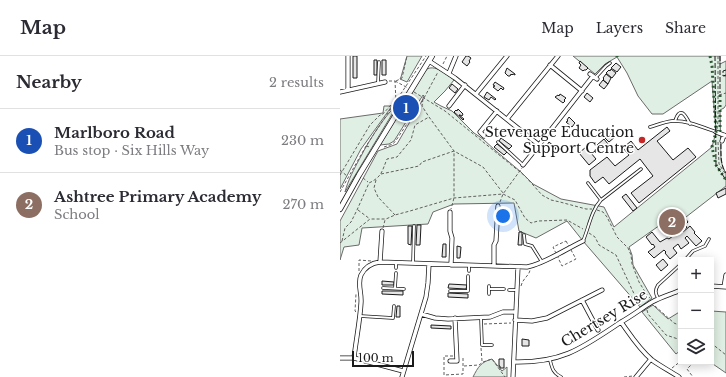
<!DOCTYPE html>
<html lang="en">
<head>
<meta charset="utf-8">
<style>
  body { margin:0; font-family:"Libre Baskerville",serif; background:#f7f7f7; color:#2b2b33 }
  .controls { position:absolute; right:12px; bottom:12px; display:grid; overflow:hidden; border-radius:0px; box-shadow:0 2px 10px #0003 }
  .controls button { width:36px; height:36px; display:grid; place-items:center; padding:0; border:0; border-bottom:1px solid #e1e1e2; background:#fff; color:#2b2b33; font:20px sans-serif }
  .scale { position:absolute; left:12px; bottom:10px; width:62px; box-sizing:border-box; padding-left:4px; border:2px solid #1a1a1a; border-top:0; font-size:11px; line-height:14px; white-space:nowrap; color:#1a1a1a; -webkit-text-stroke:3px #fff; paint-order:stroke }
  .you { position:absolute; left:163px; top:160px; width:14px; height:14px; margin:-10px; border:3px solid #fff; border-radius:50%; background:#1a73e8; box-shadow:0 0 0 6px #1a73e833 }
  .badge { display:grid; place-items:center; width:26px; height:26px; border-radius:50%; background:#db2777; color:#fff; font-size:13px; font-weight:700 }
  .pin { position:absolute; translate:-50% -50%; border:2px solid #fff; box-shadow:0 1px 4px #0006 }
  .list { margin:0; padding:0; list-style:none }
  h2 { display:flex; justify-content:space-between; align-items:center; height:52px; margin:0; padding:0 16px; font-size:17px }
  h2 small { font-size:13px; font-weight:400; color:#7c7c81 }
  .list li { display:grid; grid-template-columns:26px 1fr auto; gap:12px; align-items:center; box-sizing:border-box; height:64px; padding:0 16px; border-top:1px solid #e1e1e2 }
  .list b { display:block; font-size:15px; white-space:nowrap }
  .list p { margin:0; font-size:13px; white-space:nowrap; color:#7c7c81 }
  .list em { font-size:13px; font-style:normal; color:#7c7c81 }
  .icon { flex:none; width:22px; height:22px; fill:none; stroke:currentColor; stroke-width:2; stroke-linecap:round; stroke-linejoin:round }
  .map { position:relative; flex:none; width:386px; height:321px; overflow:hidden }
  header { display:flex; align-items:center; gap:24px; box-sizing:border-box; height:56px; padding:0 20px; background:#fff; border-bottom:1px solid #e1e1e2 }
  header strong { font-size:19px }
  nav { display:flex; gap:22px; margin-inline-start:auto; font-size:14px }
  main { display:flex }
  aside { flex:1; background:#fff }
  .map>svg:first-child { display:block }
  .green { fill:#e0efe3; stroke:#6a6a6a }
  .building { fill:#e6e6e6; stroke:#1a1a1a }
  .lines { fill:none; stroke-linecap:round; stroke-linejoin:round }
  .service-casing { stroke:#1a1a1a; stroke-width:3.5 }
  .minor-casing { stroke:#1a1a1a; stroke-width:5 }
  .tertiary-casing { stroke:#1a1a1a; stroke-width:6 }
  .path { stroke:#5f5f5f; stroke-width:1; stroke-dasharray:3 2; stroke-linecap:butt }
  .service { stroke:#fff; stroke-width:2 }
  .minor { stroke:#fff; stroke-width:3.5 }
  .tertiary { stroke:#fff; stroke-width:4.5 }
  .hedge { stroke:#2b5a34; stroke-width:3; stroke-dasharray:2 3; stroke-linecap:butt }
  .fence { stroke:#1a1a1a; stroke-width:1; stroke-dasharray:5 2; stroke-linecap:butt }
  .poi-dot { fill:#c62828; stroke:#fff; stroke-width:1.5 }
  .labels { text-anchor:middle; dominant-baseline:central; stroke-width:3; stroke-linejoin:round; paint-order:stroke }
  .poi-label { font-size:14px; fill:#1a1a1a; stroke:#fff; text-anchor:end }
  .street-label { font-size:14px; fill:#1a1a1a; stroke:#fff }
</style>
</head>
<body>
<header>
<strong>Map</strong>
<nav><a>Map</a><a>Layers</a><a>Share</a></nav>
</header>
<main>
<aside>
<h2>Nearby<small>2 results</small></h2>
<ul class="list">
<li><span class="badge" style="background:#1a4fb4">1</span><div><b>Marlboro Road</b><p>Bus stop · Six Hills Way</p></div><em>230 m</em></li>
<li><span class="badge" style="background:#8d6e63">2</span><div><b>Ashtree Primary Academy</b><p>School</p></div><em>270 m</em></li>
</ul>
</aside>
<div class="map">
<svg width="386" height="321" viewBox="0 0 386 321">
  <rect width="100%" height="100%" fill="#fff"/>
  <path class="green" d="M67 0H82L67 26 60 23 61 21Z
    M233 0H380V8L386 5V49L384 52 380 54 381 104 383 112 386 117V130L346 161 337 157 289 191 292 199 293 209 312 242 300 251 243 185 227 165 196 182 179 175 174 147 114 148 93 156 88 168 22 172 19 189 4 191 0 204V165L38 95 57 88 82 45 84 40 83 39 54 85 49 88 40 89 56 63 66 54 69 47 72 37 86 14C94 7 107 19 114 24L105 35 94 46 101 50 112 55 134 77 143 83 156 95 181 116 193 128 221 143 264 151 274 171 372 91 376 76 372 25 323 58H312L298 40 287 17 277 1 265 8 255 18Z
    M60 45 5 136C8 124 14 113 20 102 31 81 43 62 60 45Z
    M44 50H52L21 93 0 133V63L43 57Z
    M313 249 328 263 341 255V294L336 298 302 256Z
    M371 255 386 256V317L370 306Z
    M152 303 162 315 167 311V321H133C138 311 141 306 152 303Z"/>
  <path class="building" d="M13 0H17V22H13Z
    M126 0H128L131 2 129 5 130 6 127 10 122 6Z
    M34 4H37V19H34Z
    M42 4H46V19H42Z
    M240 5 248 12 246 14H244L243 15 239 12 241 9 239 7Z
    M276 7 281 11 277 16 271 12Z
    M167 12 175 18V19L173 18 172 19 171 18 170 20H168L165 17Z
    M271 13 276 17 272 22 266 17 269 14 270 15Z
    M266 18 271 22 268 28 263 24 264 23 263 22Z
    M263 24 268 28 264 33 259 29Z
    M155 26 164 32 163 34 161 32 158 35 153 31 155 30 153 29Z
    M112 28 118 33 115 37 109 32Z
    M147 36 156 43 155 44 151 41 149 44 144 41Z
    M247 37 253 42 250 46 244 41Z
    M220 38 226 42 224 44 225 45 223 47 215 41 218 39 219 40Z
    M118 53 123 58 122 60 120 59H119L124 63 123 64 114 56 116 54 117 55Z
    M229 61 235 67 232 71 226 66 228 65 227 64Z
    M327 71 330 75 317 85 333 104 348 92 356 101 299 147 291 137 313 120 300 103 269 128 263 121 255 127 250 120V114L267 101 275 110 289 99 283 92 291 85 298 94Z
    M273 76 276 80 269 86 265 82Z
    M161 82 172 90 169 93 159 85Z
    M264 83 268 88 260 93 257 89Z
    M209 86 216 92 213 96 207 91 208 89H207Z
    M157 88 167 96 164 99 154 91Z
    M246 91 256 103 249 109 239 97Z
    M386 132V138L378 142 376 137Z
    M286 138 297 152 293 155 282 141Z
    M337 158 342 164 345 162 348 166 345 169 347 171 342 175 343 176 350 170 355 176 354 177 362 185 356 190 347 180 345 182 349 187 341 193 338 188 333 192 337 197 330 203 325 197 326 196 324 194 314 202 308 196 315 191 313 188 312 189 306 181 312 176 320 186 327 182 329 183 338 176 329 166 334 162 333 161Z
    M77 169H81L80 189H76Z
    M68 170H72L71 189 68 188Z
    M179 176H182V189H178Z
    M103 188H106V201H102Z
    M117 190 121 191 120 202H117Z
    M323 203 328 209 321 215 316 209Z
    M42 225 54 226V229H42Z
    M109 228 127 229 126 233 108 232Z
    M42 235H63V239L42 238Z
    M108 237 128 238V242L108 241Z
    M57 250H60V261H56Z
    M91 269 111 270V273L91 272Z
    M182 283 189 284V290H182Z
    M159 303H164V312H160V310H159Z"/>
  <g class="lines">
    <g class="service-casing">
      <path id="service" d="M255 22 266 10 270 7
        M38 27 39 6
        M335 65C340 50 345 58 350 68
        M310 71C317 69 324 66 332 65 346 64 362 71 376 76
        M158 86 183 109
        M248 127 261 144
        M184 179 185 188 192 190 202 206
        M243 185C249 171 251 155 261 144L301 113
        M345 204 353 195 365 190 369 183
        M73 207 74 170
        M56 212V206
        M129 215V209
        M341 229 340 230 341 232
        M43 232 64 233
        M55 232 56 217
        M149 233H164
        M169 234H177
        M110 235H128V220
        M149 238V230
        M318 242C315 237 315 234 318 229L341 208
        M20 260 53 262 54 250
        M141 262 142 289H152
        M210 304C212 312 213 317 221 321"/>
    </g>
    <g class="minor-casing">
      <path id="minor" d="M89 5 115 22 199 89 253 20
        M210 9 242 35
        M109 17 116 0
        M250 18 257 23
        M8 33V0
        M0 36 45 26
        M136 38 167 0
        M109 50 125 29
        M167 63 218 0
        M376 76 386 80
        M144 80 140 76 157 55
        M382 85 384 79
        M183 109 199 89
        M110 156V175L112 182 111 209
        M40 206 42 175
        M154 210V189L156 185 158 150
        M371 230 386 231
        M384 231 386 219
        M242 244 258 274
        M81 258 95 262 108 263 150 261 163 256H176
        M175 264 192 265 207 262 262 234
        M281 266C291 280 299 293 312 304 320 310 330 315 339 321
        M0 302H14
        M110 305H117L115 262
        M174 306C223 307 242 292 281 266 292 260 302 252 312 246 321 241 332 238 341 234
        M63 315 14 302C16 284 20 265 21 247 22 237 17 228 21 219 25 211 32 207 40 206L187 211C204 208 226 193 243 185
        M62 321 86 241 88 227 89 208
        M173 321 178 211
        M296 321 311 303"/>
    </g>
    <g class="tertiary-casing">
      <path id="tertiary" d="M0 153 19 119 92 0"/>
    </g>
    <path class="path" d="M103 8 107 0
      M384 20H386
      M49 25H55L56 46
      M55 25 68 32
      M56 25 62 22 67 0
      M74 36 105 55 185 120 202 139 211 144 220 146 246 153H252
      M379 39 386 37
      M83 43 82 50 89 61 114 95 143 111 163 137
      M377 73 378 65V0
      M378 86 379 108 386 119
      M26 90 30 91
      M44 91 53 88 57 83 84 42 98 16
      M0 114 7 120
      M41 118 79 110 82 106 114 95V142L111 153
      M0 119 30 69 40 59H42L51 49H54
      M23 122 28 126
      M36 124 34 132 38 141 55 159
      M0 136 26 90 86 0
      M160 146 163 138 182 112
      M18 154 30 163
      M257 154 263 156 267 161 277 181 288 192 291 199 292 208 299 226 307 239 310 242
      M43 172 45 164
      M249 177 255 181 259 189 276 199 296 242 300 249
      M2 185 5 172 11 166 17 154 29 127C42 121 42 115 47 103L57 101 71 84 75 69 89 61
      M226 185 236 203 222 210 213 191Z
      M0 187 30 163H46L55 159 70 155 114 142 163 138 175 144 185 162 191 167 198 165 227 164 243 173
      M19 215V204L31 205
      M181 230C183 222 189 220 190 214
      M315 250 334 267 341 270
      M307 254 308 258 326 279 341 284
      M16 256 15 255 16 238
      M144 268 171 267
      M371 287 386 299
      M141 292 142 305
      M113 300H104V319L123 318V302H121
      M348 306 351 309 347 313 353 321
      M124 310 139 309 143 306 152 303 165 321
      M332 312 341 305
      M284 321 293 320"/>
    <use href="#service" class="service"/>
    <use href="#minor" class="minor"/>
    <use href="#tertiary" class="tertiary"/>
    <path class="hedge" d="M277 0V1
      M370 0 372 10 376 76 372 91 376 109 386 124
      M380 39V75"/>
    <path class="fence" d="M375 0 376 109 386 124
      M380 0V37
      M386 14 383 15V20L386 19
      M381 88C381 98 380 108 386 117"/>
  </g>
  <circle class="poi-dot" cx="302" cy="84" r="4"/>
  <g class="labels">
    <g class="poi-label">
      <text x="294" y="76">Stevenage Education<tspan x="294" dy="16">Support Centre</tspan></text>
    </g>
    <g class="street-label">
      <text transform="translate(264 262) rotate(-31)">Chertsey Rise</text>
    </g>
  </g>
</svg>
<div class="controls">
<button>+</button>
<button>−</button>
<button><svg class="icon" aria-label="layers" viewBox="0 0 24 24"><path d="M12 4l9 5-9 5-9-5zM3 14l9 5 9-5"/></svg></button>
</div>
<div class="scale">100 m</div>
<div class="you"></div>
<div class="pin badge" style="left:66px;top:52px;background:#1a4fb4">1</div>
<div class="pin badge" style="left:332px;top:166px;background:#8d6e63">2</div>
</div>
</main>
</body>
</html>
